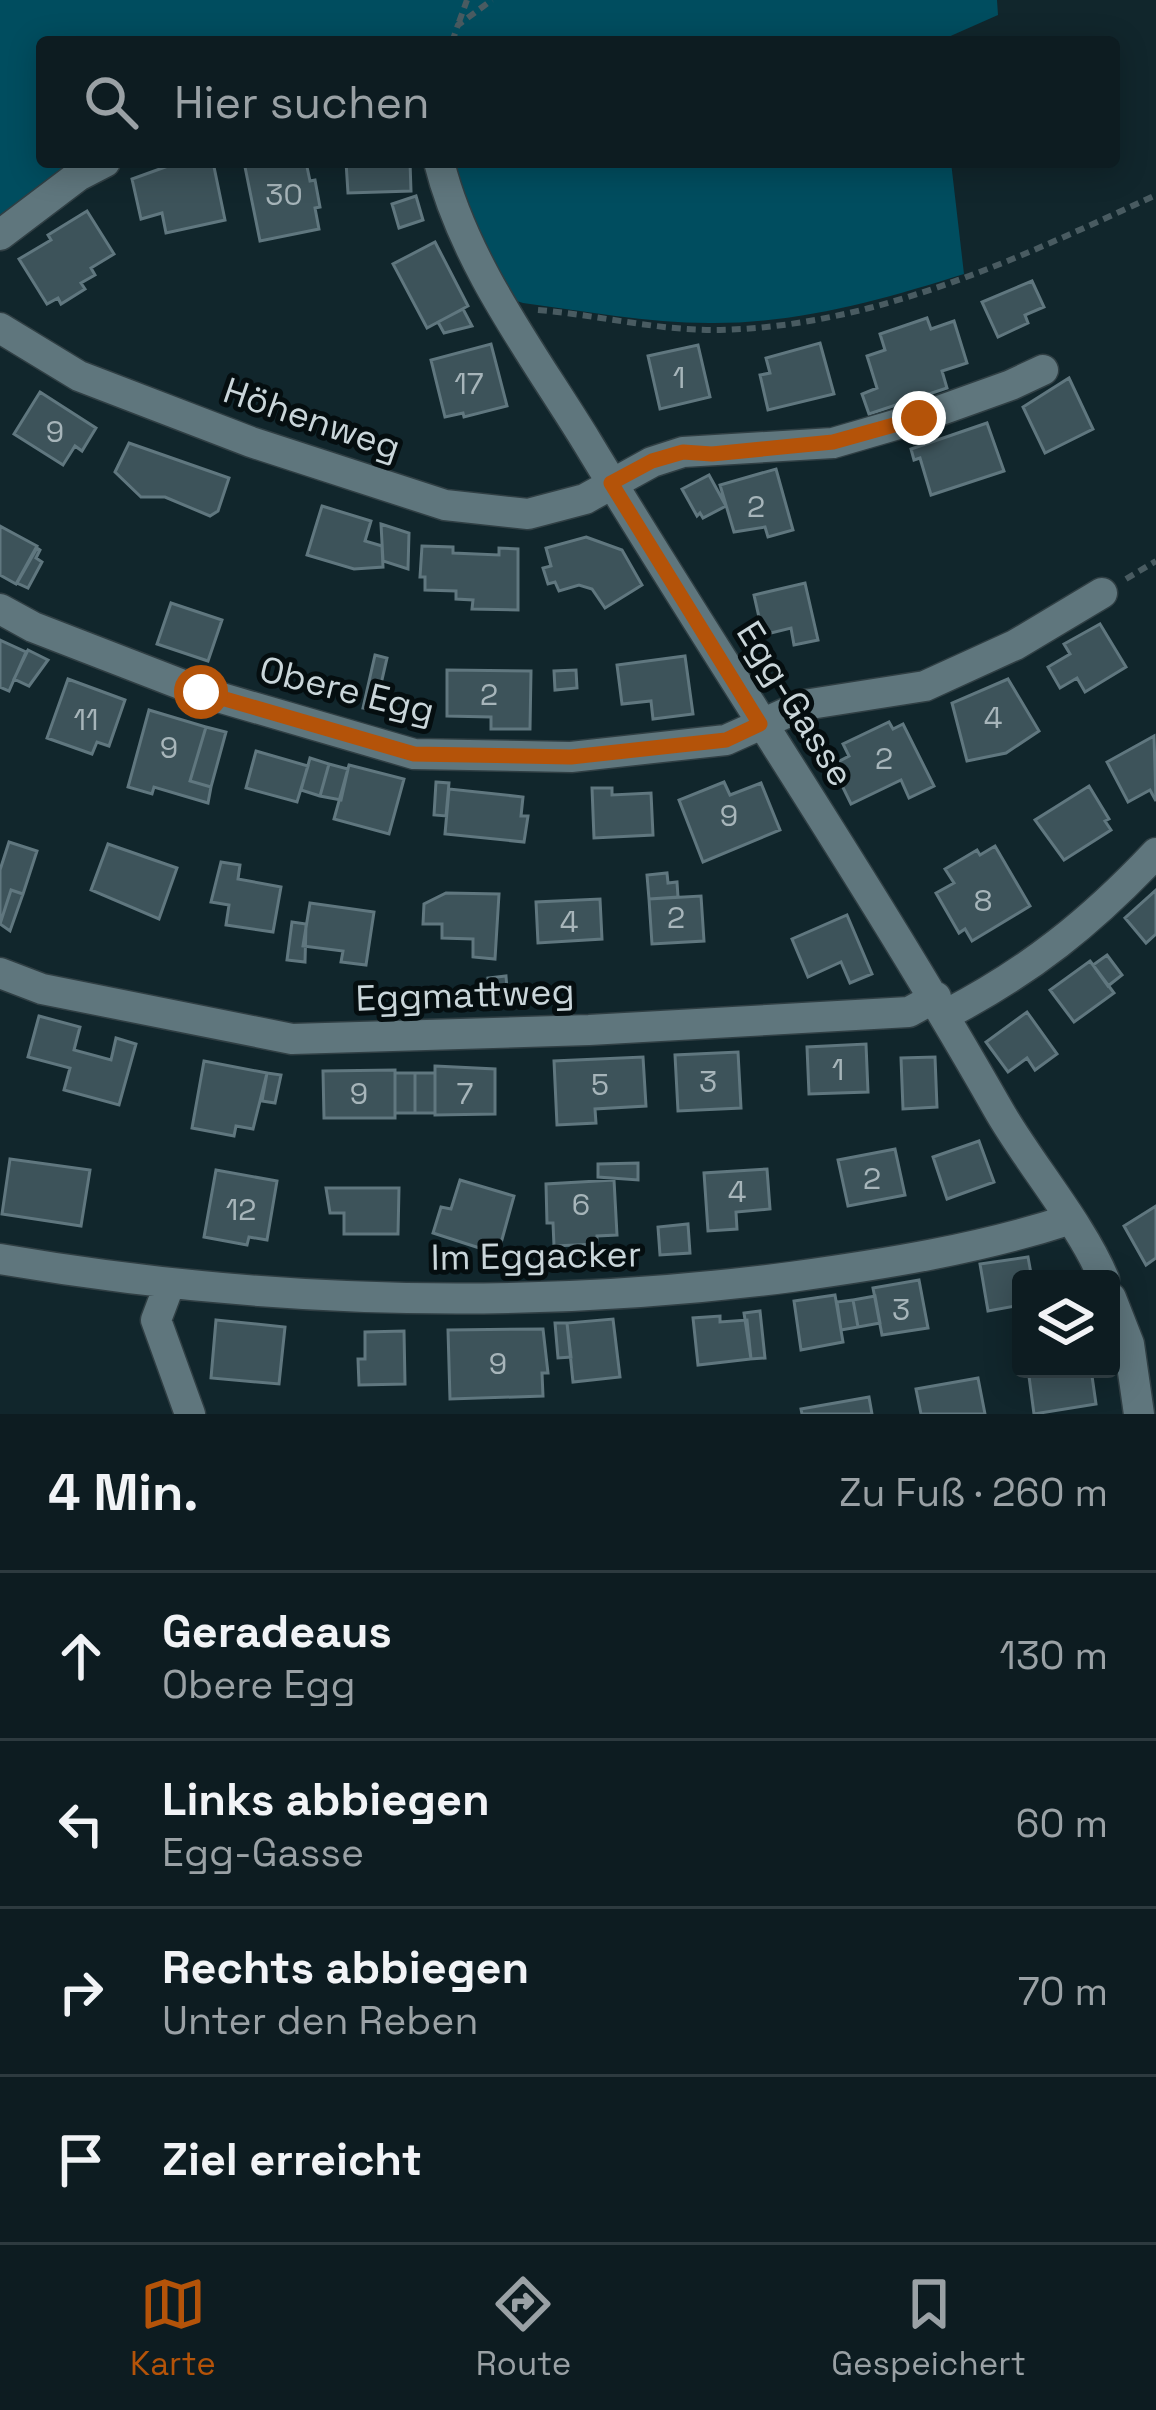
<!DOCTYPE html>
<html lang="de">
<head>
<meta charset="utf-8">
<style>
  body { margin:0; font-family:"Space Grotesk",sans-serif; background:#16252a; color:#f1f3f6 }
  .controls { position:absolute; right:36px; bottom:36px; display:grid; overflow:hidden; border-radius:12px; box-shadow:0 6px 30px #0003 }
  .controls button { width:108px; height:108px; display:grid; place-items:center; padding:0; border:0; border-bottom:3px solid #2d3a3f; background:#0d1c21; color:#f1f3f6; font:60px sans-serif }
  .stop { position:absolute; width:36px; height:36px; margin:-27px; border:9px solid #b45309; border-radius:50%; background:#fff }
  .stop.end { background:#b45309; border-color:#fff; box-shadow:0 3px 12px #0008 }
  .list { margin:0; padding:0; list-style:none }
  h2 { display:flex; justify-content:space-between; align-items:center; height:156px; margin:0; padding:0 48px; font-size:51px }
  h2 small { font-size:39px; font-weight:400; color:#9aa1a5 }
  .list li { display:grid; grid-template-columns:78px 1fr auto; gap:36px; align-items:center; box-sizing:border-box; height:168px; padding:0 48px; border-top:3px solid #2d3a3f }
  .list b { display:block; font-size:45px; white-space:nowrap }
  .list p { margin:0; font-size:39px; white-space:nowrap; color:#9aa1a5 }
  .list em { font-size:39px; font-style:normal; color:#9aa1a5 }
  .icon { flex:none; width:66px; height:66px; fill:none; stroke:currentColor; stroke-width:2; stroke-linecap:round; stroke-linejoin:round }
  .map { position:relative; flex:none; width:1156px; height:1414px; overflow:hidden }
  .search { position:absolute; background:#0d1c21; box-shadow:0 6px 30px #0003; left:36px; right:36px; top:36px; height:132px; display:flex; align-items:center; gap:30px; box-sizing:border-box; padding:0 42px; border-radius:12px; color:#9aa1a5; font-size:45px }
  .sheet { height:828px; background:#0d1c21 }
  nav { display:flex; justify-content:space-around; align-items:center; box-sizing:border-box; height:168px; border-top:3px solid #2d3a3f; background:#0d1c21; font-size:33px; color:#9aa1a5 }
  nav a { display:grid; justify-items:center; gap:6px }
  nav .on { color:#b45309 }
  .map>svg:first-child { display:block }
  .grass { fill:#004d5f }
  .building { fill:#3d535a; stroke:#60777f; stroke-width:3 }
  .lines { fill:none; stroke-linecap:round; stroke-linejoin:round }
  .minor-casing { stroke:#303f44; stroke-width:33 }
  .path { stroke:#495b61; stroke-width:6; stroke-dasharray:9 6; stroke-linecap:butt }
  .minor { stroke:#5f767d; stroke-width:30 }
  .route { stroke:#b45309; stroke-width:15 }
  .labels { text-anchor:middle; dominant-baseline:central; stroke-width:10; stroke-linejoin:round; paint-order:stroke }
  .number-label { font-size:30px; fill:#a7b5ba }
  .street-label { font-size:36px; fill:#cad6da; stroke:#050e10 }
</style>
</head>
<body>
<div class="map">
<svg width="1156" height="1414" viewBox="0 0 1156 1414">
  <rect width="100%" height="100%" fill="#11262c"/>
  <path class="grass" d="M0 0H997L998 15 937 42H42V162H89L0 220Z
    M448 162H951L964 274C882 300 796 324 709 323 647 323 584 311 523 303L507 298Z"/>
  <path class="building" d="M179 162H213L225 220 166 233 162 213 141 219 132 179Z
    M244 162H306L310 181 315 180 320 207 315 208 319 229 260 241Z
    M346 162H410L411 191 348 193Z
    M416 196 423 220 399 228 392 204Z
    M87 211 114 254 91 268 95 275 81 283 85 289 61 304 58 298 47 304 19 259 51 240 48 235Z
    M435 242 468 306 427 328 393 264Z
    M1032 281 1044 307 1025 315 1028 323 998 337 982 302Z
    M463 309 472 326 444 333 438 322Z
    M927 318 931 329 954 321 967 363 942 371 947 388 869 414 862 394 877 388 867 356 885 350 880 334Z
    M820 343 834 394 768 410 760 375 770 373 766 358Z
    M491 344 507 406 464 417 463 413 445 417 431 360Z
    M698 345 710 397 660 409 648 356Z
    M1069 378 1093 429 1045 453 1023 407Z
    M40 392 96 428 82 451 75 446 63 465 14 434Z
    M987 423 1004 471 931 495 920 458 914 460 911 449Z
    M129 443 229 478 218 511 210 516 165 497H141L115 472Z
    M776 469 793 530 768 537 765 527 734 532 720 485Z
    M709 475 726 506 703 518 700 513 697 516 682 489Z
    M322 506 371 521 365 541 382 546 383 567 354 569 307 555Z
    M381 524 409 533 408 569 383 561Z
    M0 526 37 546 16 584 0 575Z
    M586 537 622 550 642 585 605 608 592 589 579 585 559 591 555 582 548 584 543 568 551 566 546 548Z
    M422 546 453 547V553L499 555V548L518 549V610L472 609 473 600 456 599V591L425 590V577H420Z
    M37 548 40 550 36 558 42 562 28 588 17 583Z
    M805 583 818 640 794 645 791 628 763 635 754 595Z
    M171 603 222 620 208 661 157 644Z
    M1100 624 1126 667 1085 692 1077 678 1060 688 1048 667 1070 654 1064 644Z
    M0 640 26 652 9 691 0 687Z
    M28 650 48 660 29 686 14 679Z
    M375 655 387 658 375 710 363 708Z
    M685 656 693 714 653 719 651 701 622 704 617 665Z
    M447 670 531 671 530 729H491V717L447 716Z
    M576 670 577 688 555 690 554 671Z
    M68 679 125 700 109 746 97 742 92 754 47 738Z
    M1008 679 1039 731 1006 753 967 761 952 703Z
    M149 710 206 727 190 781 211 787 208 803 154 787 152 794 128 787Z
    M889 722 893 729 903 724 934 786 909 798 901 780 851 804 832 765 849 756 843 744Z
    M206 727 226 732 211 787 190 781Z
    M1154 736 1156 801 1150 790 1128 802 1107 762Z
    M256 751 308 766 297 802 246 788Z
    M310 758 329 764 320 796 301 790Z
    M329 764 348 769 341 800 320 796Z
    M349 765 404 779 389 834 334 819Z
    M436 782 449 783 446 816 434 815Z
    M724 782 730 795 761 783 780 830 703 862 679 800Z
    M1089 786 1109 819 1105 821 1111 830 1064 860 1035 820Z
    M592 788H612V795L651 793 653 835 594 838Z
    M449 789 523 797 521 816H528L524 842 445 834Z
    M9 842 37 851 23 894 11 890 0 924V870Z
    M108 844 177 868 159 919 91 890Z
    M995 846 1030 906 972 941 965 929 959 933 936 893 954 883 945 869 977 850 980 855Z
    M221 862 240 865 238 879 281 887 273 932 226 925 229 905 211 902Z
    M667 873 668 883 677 882 678 897 649 899 647 875Z
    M11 890 23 894 10 931 0 924Z
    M1156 890V934L1146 943 1125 918Z
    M446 893 499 894 495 959 473 957V939L442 938V924H423L424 904Z
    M701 896 704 941 652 944 649 899Z
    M600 899 602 939 538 943 536 902Z
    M310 903 374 912 366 965 341 962 343 951 303 946Z
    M847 915 872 974 850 983 841 962 808 977 792 939Z
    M292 922 306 924 305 962 287 960Z
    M1107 955 1122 975 1108 986 1093 965Z
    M1090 961 1114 993 1074 1022 1050 990Z
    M506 976 508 1003 482 1005 481 988 489 987 488 978Z
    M1027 1012 1057 1054 1035 1070 1027 1058 1008 1072 986 1042Z
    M39 1016 80 1027 74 1050 111 1060 116 1038 136 1044 119 1105 64 1090 70 1068 28 1057Z
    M866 1044 868 1092 809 1094 807 1047Z
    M738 1052 741 1108 678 1111 675 1055Z
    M643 1057 646 1106 595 1109 596 1123 557 1125 554 1061Z
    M935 1057 937 1107 903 1109 901 1058Z
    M204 1061 267 1073 253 1129 236 1126 234 1136 192 1128Z
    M435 1066 495 1069V1114L435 1115Z
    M395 1070V1118H324L323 1071Z
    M267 1073 281 1075 275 1103 262 1101Z
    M395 1073H415V1113H395Z
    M415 1073H435V1113H415Z
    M979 1141 994 1182 947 1199 933 1157Z
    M895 1149 905 1195 848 1206 838 1160Z
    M10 1159 90 1170 81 1226 2 1214Z
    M638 1163V1180L598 1177V1164Z
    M767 1169 770 1209 736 1212 737 1229 708 1231 704 1173Z
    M216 1170 277 1181 267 1240 249 1237 247 1245 204 1237Z
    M460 1180 514 1196 498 1254 433 1233 441 1207 451 1209Z
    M614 1180 617 1235 597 1236V1244L554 1246 553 1223H547L546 1184Z
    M326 1188H399L398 1234H344V1213H330Z
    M1156 1206V1258L1146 1265 1124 1226Z
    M688 1224 690 1253 660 1255 658 1227Z
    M1028 1257 1032 1279H1021V1305L988 1311 980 1264Z
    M919 1280 928 1328 882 1335 873 1288Z
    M835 1295 843 1342 801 1350 794 1301Z
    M875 1296 880 1323 858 1327 853 1300Z
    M853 1300 858 1327 841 1330 837 1302Z
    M760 1311 765 1358 751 1359 744 1313Z
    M720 1316V1322L747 1320 751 1359 698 1365 693 1318Z
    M613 1319 620 1377 573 1382 567 1323Z
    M216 1320 285 1327 279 1384 211 1378Z
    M555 1323H567L571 1357 558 1358Z
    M543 1329 548 1373H542L543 1396 450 1399 448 1330Z
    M404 1331 405 1384 359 1385 358 1359H365V1332Z
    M1028 1369H1091L1096 1404 1034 1414Z
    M978 1378 985 1414H921L916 1389Z
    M869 1397 872 1414H802L801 1409Z"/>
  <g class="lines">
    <g class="minor-casing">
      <path id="minor" d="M439 162C464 263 533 354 587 442 722 666 869 882 998 1109 1028 1162 1082 1225 1104 1279
        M0 235 78 176 105 162
        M0 328 79 376 251 442 445 505 528 514 585 499 652 462 683 452 833 443 919 418 1011 385 1043 370
        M0 609 33 627 201 692 414 754 571 757 726 740 804 705 925 686 1015 645 1102 593
        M0 973 42 989 292 1039 589 1030 909 1012 936 997
        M945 1015C1030 971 1091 922 1156 853
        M0 1259C262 1304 528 1311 791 1277 885 1264 979 1249 1068 1220
        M170 1283 156 1320 190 1414
        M1111 1298 1129 1344 1139 1414"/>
    </g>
    <path class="path" d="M459 22 467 0
      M452 42 458 25 492 0
      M538 310C598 315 659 331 720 330 876 326 1017 259 1156 195
      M1126 579 1156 561"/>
    <use href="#minor" class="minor"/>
  </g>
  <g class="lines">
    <path class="route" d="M201 692 414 754 571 757 726 740 760 724 611 483 652 461 683 452 712 454 833 442 919 418"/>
  </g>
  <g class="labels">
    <g class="number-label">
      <text x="284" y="194">30</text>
      <text x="679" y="377">1</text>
      <text x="469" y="383">17</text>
      <text x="55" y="431">9</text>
      <text x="756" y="506">2</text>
      <text x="489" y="694">2</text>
      <text x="993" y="717">4</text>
      <text x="86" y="719">11</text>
      <text x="169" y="747">9</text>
      <text x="884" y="758">2</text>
      <text x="729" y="815">9</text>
      <text x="983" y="900">8</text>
      <text x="676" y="917">2</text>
      <text x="569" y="921">4</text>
      <text x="838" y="1069">1</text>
      <text x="708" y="1081">3</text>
      <text x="600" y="1084">5</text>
      <text x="359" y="1093">9</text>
      <text x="465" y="1093">7</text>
      <text x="872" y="1178">2</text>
      <text x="737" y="1191">4</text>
      <text x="581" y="1204">6</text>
      <text x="241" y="1209">12</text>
      <text x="901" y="1309">3</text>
      <text x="498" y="1363">9</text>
    </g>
    <g class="street-label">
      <text transform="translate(312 419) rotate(19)">Höhenweg</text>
      <text transform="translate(347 690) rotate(14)">Obere Egg</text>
      <text transform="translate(795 704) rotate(58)">Egg-Gasse</text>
      <text transform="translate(465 995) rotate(-2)">Eggmattweg</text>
      <text transform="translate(536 1256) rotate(-1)">Im Eggacker</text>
    </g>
  </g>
</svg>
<div class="controls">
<button><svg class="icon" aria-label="layers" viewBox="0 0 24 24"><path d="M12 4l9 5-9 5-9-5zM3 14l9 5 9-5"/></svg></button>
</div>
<div class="stop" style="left:201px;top:692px"></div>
<div class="stop end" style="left:919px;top:418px"></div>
<div class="search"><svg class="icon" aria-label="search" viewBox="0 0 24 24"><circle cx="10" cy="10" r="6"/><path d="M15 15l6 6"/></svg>Hier suchen</div>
</div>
<section class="sheet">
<h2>4 Min.<small>Zu Fuß · 260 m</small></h2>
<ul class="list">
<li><svg class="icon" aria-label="ahead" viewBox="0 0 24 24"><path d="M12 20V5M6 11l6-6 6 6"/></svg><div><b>Geradeaus</b><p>Obere Egg</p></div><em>130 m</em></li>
<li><svg class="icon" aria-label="left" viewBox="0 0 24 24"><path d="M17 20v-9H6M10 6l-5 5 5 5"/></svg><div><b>Links abbiegen</b><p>Egg-Gasse</p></div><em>60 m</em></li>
<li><svg class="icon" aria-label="right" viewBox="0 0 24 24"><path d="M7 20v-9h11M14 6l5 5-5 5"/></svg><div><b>Rechts abbiegen</b><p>Unter den Reben</p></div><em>70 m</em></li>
<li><svg class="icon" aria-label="arrive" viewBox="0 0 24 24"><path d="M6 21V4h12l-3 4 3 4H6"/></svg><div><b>Ziel erreicht</b></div></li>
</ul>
</section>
<nav>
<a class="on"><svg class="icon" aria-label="map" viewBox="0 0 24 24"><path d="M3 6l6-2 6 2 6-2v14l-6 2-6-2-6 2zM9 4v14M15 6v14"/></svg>Karte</a>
<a><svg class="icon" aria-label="directions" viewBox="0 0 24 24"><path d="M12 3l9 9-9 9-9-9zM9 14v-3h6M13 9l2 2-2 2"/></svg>Route</a>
<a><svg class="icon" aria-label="saved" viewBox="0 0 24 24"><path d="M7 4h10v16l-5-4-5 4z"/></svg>Gespeichert</a>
</nav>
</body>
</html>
